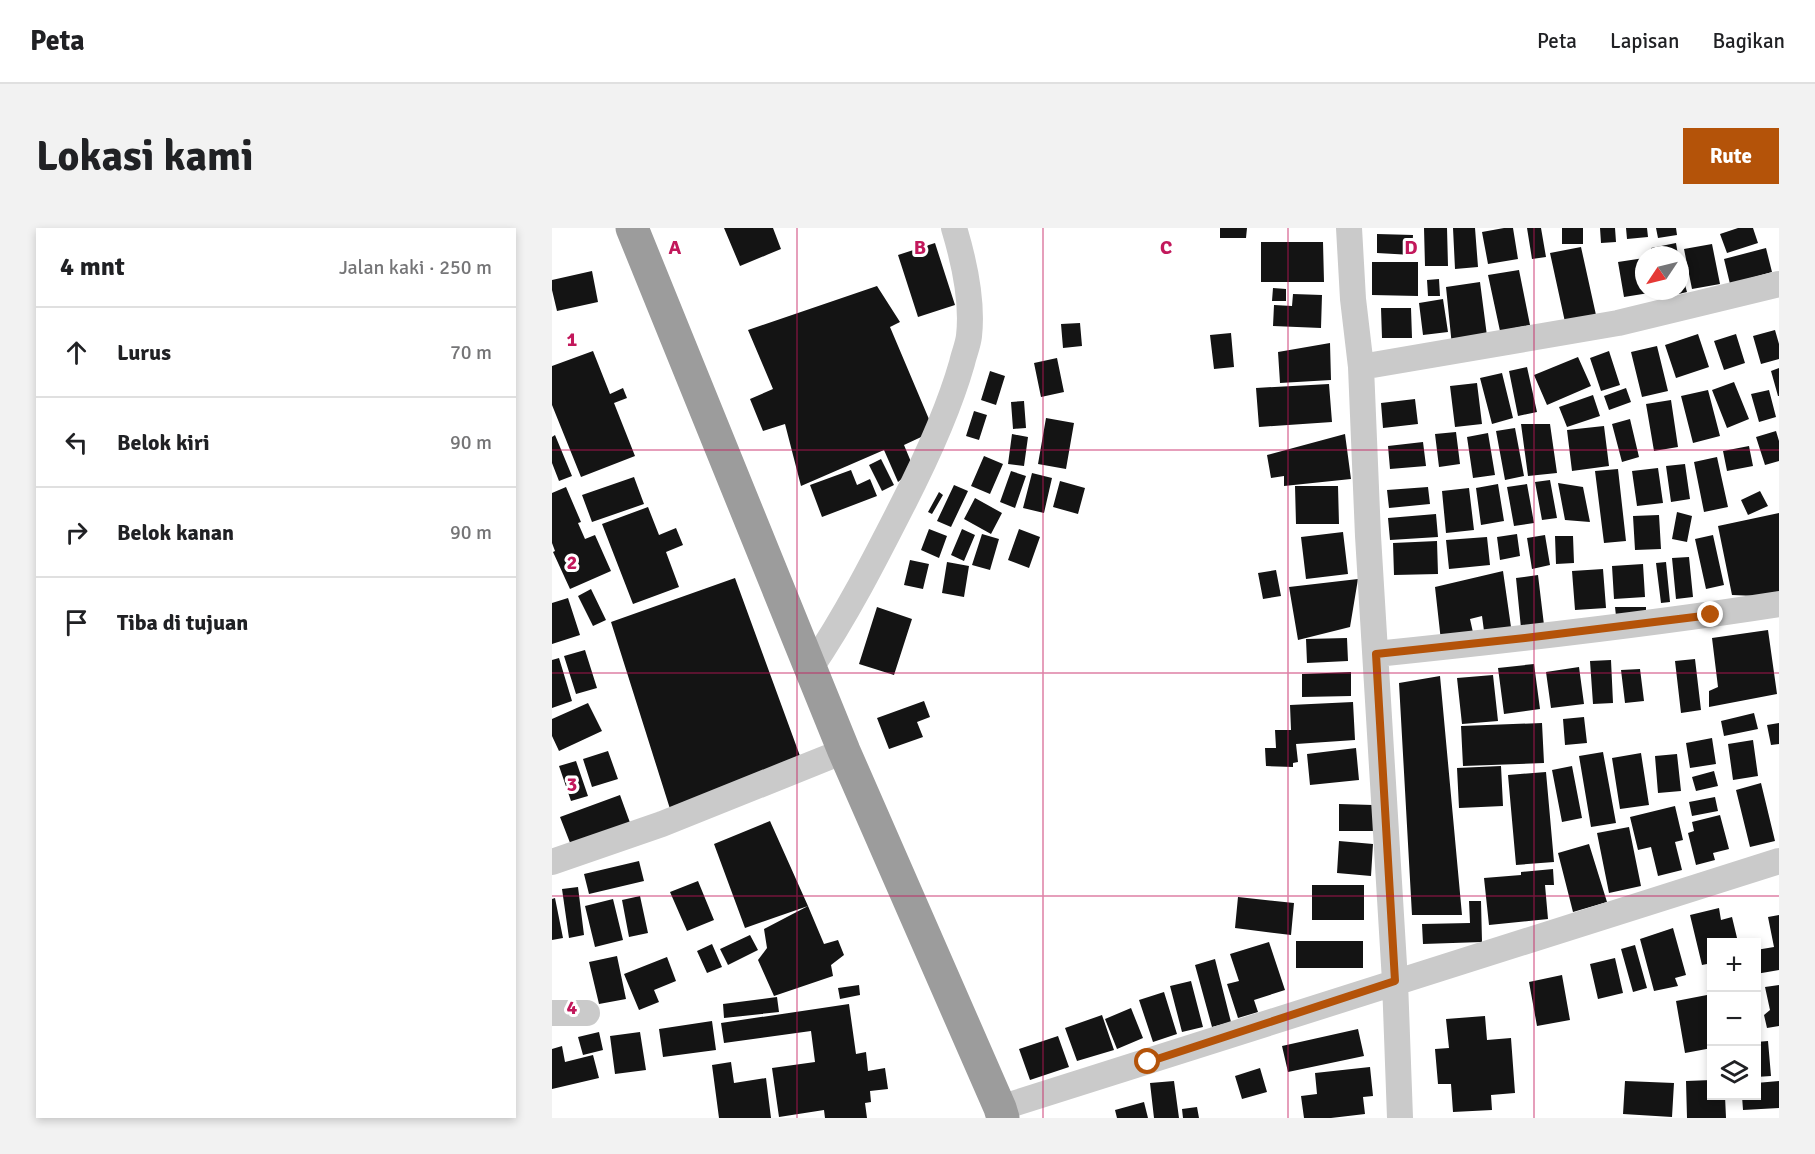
<!DOCTYPE html>
<html lang="id">
<head>
<meta charset="utf-8">
<style>
  body { margin:0; font-family:Signika,sans-serif; background:#f2f2f2; color:#202124 }
  .controls { position:absolute; right:18px; bottom:18px; display:grid; overflow:hidden; border-radius:0px; box-shadow:0 3px 9px #0003 }
  .controls button { width:54px; height:54px; display:grid; place-items:center; padding:0; border:0; border-bottom:2px solid #e0e0e0; background:#fff; color:#202124; font:30px sans-serif }
  .compass { position:absolute; left:1083px; top:18px; width:54px; height:54px; border-radius:50%; background:#fff; box-shadow:0 3px 9px #0003; rotate:235deg }
  .stop { position:absolute; width:18px; height:18px; margin:-14px; border:4px solid #b45309; border-radius:50%; background:#fff }
  .stop.end { background:#b45309; border-color:#fff; box-shadow:0 2px 6px #0008 }
  .list { margin:0; padding:0; list-style:none }
  h2 { display:flex; justify-content:space-between; align-items:center; height:78px; margin:0; padding:0 24px; font-size:26px }
  h2 small { font-size:20px; font-weight:400; color:#757577 }
  .list li { display:grid; grid-template-columns:39px 1fr auto; gap:18px; align-items:center; box-sizing:border-box; height:90px; padding:0 24px; border-top:2px solid #e0e0e0 }
  .list b { display:block; font-size:22px; white-space:nowrap }
  .list em { font-size:20px; font-style:normal; color:#757577 }
  .icon { flex:none; width:33px; height:33px; fill:none; stroke:currentColor; stroke-width:2; stroke-linecap:round; stroke-linejoin:round }
  .map { position:relative; flex:none; width:1227px; height:890px; overflow:hidden; border-radius:0px }
  header { display:flex; align-items:center; gap:36px; box-sizing:border-box; height:84px; padding:0 30px; background:#fff; border-bottom:2px solid #e0e0e0 }
  header strong { font-size:28px }
  nav { display:flex; gap:33px; margin-inline-start:auto; font-size:21px }
  .intro { display:flex; align-items:center; justify-content:space-between; box-sizing:border-box; height:144px; padding:0 36px }
  h1 { margin:0; font-size:42px }
  .button { padding:15px 27px; border-radius:0px; background:#b45309; color:#fff; font-size:21px; font-weight:700 }
  main { display:flex; gap:36px; padding:0 36px }
  aside { flex:1; background:#fff; border-radius:0px; box-shadow:0 3px 9px #0003 }
  .map>svg:first-child { display:block }
  .building { fill:#141414 }
  .lines { fill:none; stroke-linecap:round; stroke-linejoin:round }
  .minor { stroke:#cacaca; stroke-width:26 }
  .trunk { stroke:#9c9c9c; stroke-width:33 }
  .route { stroke:#b45309; stroke-width:8 }
  .grid { fill:none; stroke:#c2185b; stroke-width:1.5; stroke-opacity:0.55 }
  .grid-label { font-size:20px; text-anchor:middle; font-weight:bold; fill:#c2185b; stroke:#fff; stroke-width:6; stroke-linejoin:round; paint-order:stroke }
</style>
</head>
<body>
<header>
<strong>Peta</strong>
<nav><a>Peta</a><a>Lapisan</a><a>Bagikan</a></nav>
</header>
<div class="intro"><h1>Lokasi kami</h1><a class="button">Rute</a></div>
<main>
<aside>
<h2>4 mnt<small>Jalan kaki · 250 m</small></h2>
<ul class="list">
<li><svg class="icon" aria-label="ahead" viewBox="0 0 24 24"><path d="M12 20V5M6 11l6-6 6 6"/></svg><div><b>Lurus</b></div><em>70 m</em></li>
<li><svg class="icon" aria-label="left" viewBox="0 0 24 24"><path d="M17 20v-9H6M10 6l-5 5 5 5"/></svg><div><b>Belok kiri</b></div><em>90 m</em></li>
<li><svg class="icon" aria-label="right" viewBox="0 0 24 24"><path d="M7 20v-9h11M14 6l5 5-5 5"/></svg><div><b>Belok kanan</b></div><em>90 m</em></li>
<li><svg class="icon" aria-label="arrive" viewBox="0 0 24 24"><path d="M6 21V4h12l-3 4 3 4H6"/></svg><div><b>Tiba di tujuan</b></div></li>
</ul>
</aside>
<div class="map">
<svg width="1227" height="890" viewBox="0 0 1227 890">
  <rect width="100%" height="100%" fill="#fff"/>
  <path class="building" d="M172 0H221L229 21 188 38Z
    M668 0H695L694 10H668Z
    M872 0H895L896 38H873Z
    M901 0H923L926 39 903 41Z
    M952 0H961L966 31 936 36 930 4Z
    M975 0H989L994 29 980 31Z
    M1010 0H1031V16H1010Z
    M1048 0H1063L1064 14 1049 15Z
    M1074 0H1095L1096 9 1075 11Z
    M1104 0H1124L1125 7 1106 10Z
    M1186 0H1201L1206 15 1175 25 1168 6Z
    M825 6 861 7 860 27 825 25Z
    M709 14H771L772 54H709Z
    M383 15 403 77 366 89 346 27Z
    M1124 15 1126 27H1101L1099 20Z
    M1160 16 1168 56 1140 61 1132 21Z
    M1029 19 1044 87 1013 94 998 25Z
    M1214 20 1220 44 1178 56 1172 31Z
    M1092 30V63H1096L1097 65 1072 69 1066 34Z
    M820 34H866V68L820 67Z
    M1128 39 1135 64 1110 70 1109 63H1128Z
    M967 42 978 97 948 103 936 47Z
    M40 43 46 74 5 83 0 62V52Z
    M887 51 888 68H876L875 52Z
    M928 54 935 108 900 118 894 59Z
    M325 58 348 94 338 99 382 203 352 217 362 241 346 254 332 222 249 258 233 196 211 203 198 171 221 161 196 102Z
    M721 60 734 61V73H720Z
    M741 66 770 67 769 100 721 98 722 77 740 78Z
    M891 71 896 104 871 107 867 75Z
    M829 80H859L860 110H830Z
    M528 95 530 118 511 120 509 96Z
    M1223 102 1227 116V131L1209 136 1201 108Z
    M679 105 682 139 662 141 658 107Z
    M1146 106 1157 139 1124 150 1113 117Z
    M1184 106 1193 135 1172 142 1162 113Z
    M778 115 779 152 728 155 726 124Z
    M1105 118 1116 163 1090 169 1079 124Z
    M41 123 58 166 71 160 75 170 62 175 83 228 29 249 0 177V138Z
    M1057 123 1068 157 1049 163 1038 130Z
    M1026 129 1039 158 995 177 982 147Z
    M505 130 512 164 489 169 482 135Z
    M975 139 985 184 966 188 957 143Z
    M1227 140V168H1226L1219 143Z
    M438 143 453 148 444 177 429 172Z
    M950 145 961 190 940 196 928 150Z
    M1182 154 1197 191 1175 200 1160 162Z
    M925 155 930 196 903 199 898 158Z
    M777 156 780 194 707 199 704 160Z
    M1074 160 1079 174 1057 182 1052 168Z
    M1156 162 1168 208 1141 215 1129 168Z
    M1217 162 1224 189 1207 194 1199 166Z
    M1041 167 1048 188 1015 199 1007 179Z
    M863 171 866 196 831 200 829 175Z
    M1119 172 1126 219 1102 223 1094 176Z
    M472 173 474 200 461 201 459 174Z
    M422 183 435 187 427 212 414 208Z
    M494 190 522 195 514 241 486 236Z
    M1078 191 1087 229 1070 234 1060 196Z
    M969 196H998L1005 245 976 248Z
    M1052 198 1057 238 1020 243 1015 202Z
    M963 200 972 248 953 252 944 203Z
    M1224 203 1227 213V233L1213 237 1204 209Z
    M904 204 908 236 887 239 883 206Z
    M936 205 943 247 921 250 915 209Z
    M460 206 476 209 472 238 456 236Z
    M793 206 799 251 732 258V248L719 250 715 227Z
    M3 207 20 248 7 253 0 235V209Z
    M871 214 874 238 838 241 836 218Z
    M1197 218 1201 238 1175 243 1171 223Z
    M432 228 451 236 438 266 419 258Z
    M1165 229 1176 279 1152 284 1142 234Z
    M329 231 342 257 330 263 317 237Z
    M1133 236 1138 271 1119 274 1114 238Z
    M1106 240 1111 275 1085 278 1080 243Z
    M1066 241 1074 313 1052 315 1043 243Z
    M299 242 305 257 318 251 325 268 270 289 258 257Z
    M459 243 474 248 463 280 448 274Z
    M480 245 500 250 492 285 471 280Z
    M82 249 92 276 40 294 30 267Z
    M998 252 1005 290 990 292 983 254Z
    M508 253 533 260 526 286 501 279Z
    M1006 255 1031 259 1038 294 1013 292Z
    M946 256 952 293 929 297 924 260Z
    M975 256 982 295 962 298 955 259Z
    M402 257 416 263 399 299 385 293Z
    M743 258H786L787 296H744Z
    M14 259 29 294 26 295 33 311 43 307 59 343 18 361 1 324 3 323 0 315V265Z
    M876 259 878 276 837 280 835 262Z
    M917 260 922 302 894 305 890 263Z
    M1208 263 1216 278 1196 287 1189 272Z
    M387 264 391 267 380 286 376 284Z
    M423 270 450 285 439 306 412 291Z
    M96 279 107 307 124 300 131 317 114 324 127 359 81 376 50 296Z
    M1125 284 1140 288 1135 314 1120 311Z
    M1227 285V364L1205 368 1180 367 1166 298Z
    M884 286 886 309 838 312 836 290Z
    M1107 287 1109 321 1083 322 1081 288Z
    M377 301 395 308 387 330 369 322Z
    M410 301 423 307 412 333 399 327Z
    M467 301 488 309 477 340 456 332Z
    M791 304 796 346 754 351 749 309Z
    M430 306 447 311 438 342 420 337Z
    M965 306 968 328 948 332 945 309Z
    M993 307 998 337 980 341 975 310Z
    M1161 307 1172 357 1154 361 1143 311Z
    M1003 308H1021L1022 335 1004 336Z
    M935 309 938 337 897 341 894 312Z
    M885 313 886 346 842 347 841 315Z
    M1137 329 1141 369 1124 371 1120 330Z
    M358 332 377 336 371 361 352 357Z
    M395 334 417 338 412 369 390 365Z
    M1114 334 1118 374 1109 375 1104 335Z
    M1091 336 1093 369 1062 371 1060 338Z
    M1051 341 1054 380 1023 382 1020 343Z
    M724 342 729 368 711 371 706 345Z
    M951 343 960 406 932 403 930 388 918 391 922 409 889 413 883 359Z
    M986 347 992 397 969 400 964 350Z
    M183 350 248 528 119 584 59 394Z
    M806 351 798 399 746 412 737 359Z
    M39 361 54 392 41 398 26 368Z
    M16 370 28 407 0 416V375Z
    M325 379 360 391 342 447 307 436Z
    M1063 379H1094V389L1064 388Z
    M1216 402 1225 466 1157 479V463L1166 459 1160 410Z
    M795 410 796 433 755 435 754 411Z
    M33 422 45 460 24 466 12 428Z
    M7 430 20 473 0 480V432Z
    M1143 431 1149 482 1129 485 1123 433Z
    M1059 432 1061 475 1041 476 1038 433Z
    M982 436 988 481 952 486 946 440Z
    M1027 439 1032 476 999 480 994 444Z
    M1088 441 1092 473 1073 475 1069 442Z
    M799 444V468L750 469V446Z
    M941 447 946 493 910 496 905 450Z
    M888 448 910 687H860L847 455Z
    M372 473 378 489 365 494 371 509 337 521 325 490Z
    M801 474 803 512 744 516 746 534 741 535V539L714 538 713 520H724L723 502H739L738 477Z
    M36 475 50 503 7 523 0 508V491Z
    M1202 485 1206 501 1172 508 1169 493Z
    M1032 489 1035 515 1013 517 1011 491Z
    M990 495 992 535 911 538 909 498Z
    M1227 495V516L1219 517 1215 497Z
    M1160 510 1164 536 1138 540 1134 515Z
    M1201 512 1206 548 1181 552 1176 516Z
    M804 520 807 552 758 557 755 526Z
    M56 523 66 551 40 559 31 531Z
    M1051 524 1064 595 1039 599 1027 528Z
    M1089 525 1097 577 1068 581 1060 530Z
    M1125 526 1129 563 1106 565 1103 528Z
    M24 533 36 568 19 573 7 538Z
    M949 538 951 578 907 580 905 540Z
    M1020 538 1030 590 1010 594 1000 542Z
    M1162 543 1166 558 1144 563 1140 549Z
    M994 544 1002 634 964 637 956 547Z
    M1209 555 1223 613 1198 619 1184 562Z
    M68 567 81 603 22 625 8 589Z
    M1163 569 1166 583 1140 588 1137 574Z
    M787 576 821 577V603H787Z
    M1123 578 1131 612 1123 614 1130 642 1106 648 1099 619 1086 622 1078 589Z
    M1168 587 1177 621 1161 625 1163 632 1144 637 1136 605 1142 603 1140 594Z
    M218 593 256 678 193 700 162 616Z
    M1077 599 1089 658 1057 665 1045 605Z
    M787 613 821 616 819 648 785 645Z
    M1037 616 1055 674 1021 684 1006 625Z
    M87 633 92 653 37 666 32 646Z
    M1001 641 1002 657H993L996 691 937 697 932 650 969 647V644Z
    M146 653 162 692 135 703 118 664Z
    M760 657H812V692H760Z
    M26 659 32 707 17 710 10 661Z
    M88 668 96 705 77 709 70 672Z
    M686 669 742 675 739 707 683 700Z
    M3 670 11 710 0 712V671Z
    M61 671 71 712 43 719 33 678Z
    M917 673H929L930 714 871 716 870 696 918 695Z
    M256 678 272 716 286 712 292 727 279 737 281 748 222 768 206 732 215 720 212 701Z
    M1167 680 1169 692 1180 689 1186 714H1160V735L1150 737 1138 687Z
    M1227 687V742L1204 746V722L1222 719 1216 689Z
    M1121 700 1134 747 1123 750 1126 758 1102 763 1088 711Z
    M198 707 206 722 176 737 168 721Z
    M744 713H811V740H744Z
    M717 714 733 762 702 772 706 784 686 790 675 756 687 753 678 726Z
    M160 716 170 739 155 745 145 723Z
    M1083 717 1095 760 1081 764 1069 721Z
    M65 728 74 771 47 776 37 734Z
    M115 729 124 753 102 762 107 774 87 782 72 746Z
    M1063 730 1071 765 1046 771 1038 736Z
    M663 731 679 794 660 799 643 737Z
    M1010 747 1018 792 985 798 977 754Z
    M639 753 651 799 630 804 618 758Z
    M307 757 308 767 288 771 286 760Z
    M1227 757V798L1215 800 1212 787 1218 782 1213 759Z
    M612 764 625 806 601 814 587 772Z
    M1155 767 1160 794V820L1133 825 1124 773Z
    M225 769 227 784 172 790 171 776Z
    M297 776 304 826 314 824 316 843 333 840 336 861 318 863 319 874 313 875 315 890H273L272 882 227 889 220 840 263 834 259 803 172 815 169 795Z
    M579 780 591 810 565 821 553 791Z
    M550 787 562 822 525 833 513 800Z
    M933 788 935 812 959 810 963 865 939 867 940 882 901 884 899 856H886L883 821 897 820 894 791Z
    M160 793 164 822 111 829 107 801Z
    M806 801 812 828 736 844 730 818Z
    M47 804 51 822 31 827 26 809Z
    M88 804 94 842 63 846 58 808Z
    M506 808 517 839 478 852 467 821Z
    M1216 813 1219 848 1204 849V814Z
    M10 818 13 834 41 827 47 850 0 861V821Z
    M179 834 182 855 214 850 219 890H167L160 837Z
    M818 839 821 868 811 869 813 886 779 890H752L749 868 765 866 763 845Z
    M708 840 715 864 690 871 683 848Z
    M1160 852V868H1173L1174 890H1135L1134 853Z
    M622 853 627 890H602L598 855Z
    M1073 853 1122 855 1120 889 1071 886Z
    M1227 853V880L1191 882 1190 868H1204V855Z
    M592 874 596 890H565L563 882Z
    M645 879 647 890H631L630 881Z"/>
  <g class="lines">
    <path class="minor" d="M797 0 801 71 809 139 816 308 843 753 848 890
      M809 139 1066 95 1227 56
      M824 426C959 412 1093 397 1227 376
      M258 441C294 388 323 331 352 274 375 229 396 184 410 135 412 126 416 117 417 108 421 73 412 33 402 0
      M0 634 110 596 292 523
      M0 785H35
      M448 880 1227 633"/>
    <path class="trunk" d="M80 0 292 523 448 880 451 890"/>
  </g>
  <g class="lines">
    <path class="route" d="M596 834 843 753 824 426 973 410 1159 387"/>
  </g>
  <path class="grid" d="M245 0V890M491 0V890M736 0V890M982 0V890M0 222H1227M0 445H1227M0 668H1227"/>
  <g class="grid-label">
    <text x="123" y="26">A</text>
    <text x="368" y="26">B</text>
    <text x="614" y="26">C</text>
    <text x="859" y="26">D</text>
    <text x="20" y="118">1</text>
    <text x="20" y="341">2</text>
    <text x="20" y="563">3</text>
    <text x="20" y="786">4</text>
  </g>
</svg>
<div class="controls">
<button>+</button>
<button>−</button>
<button><svg class="icon" aria-label="layers" viewBox="0 0 24 24"><path d="M12 4l9 5-9 5-9-5zM3 14l9 5 9-5"/></svg></button>
</div>
<svg class="compass" viewBox="-18 -18 36 36"><path d="M0-13l5 13h-10z" fill="#e53935"/><path d="M0 13l5-13h-10z" fill="#757577"/></svg>
<div class="stop" style="left:596px;top:834px"></div>
<div class="stop end" style="left:1159px;top:387px"></div>
</div>
</main>
</body>
</html>
